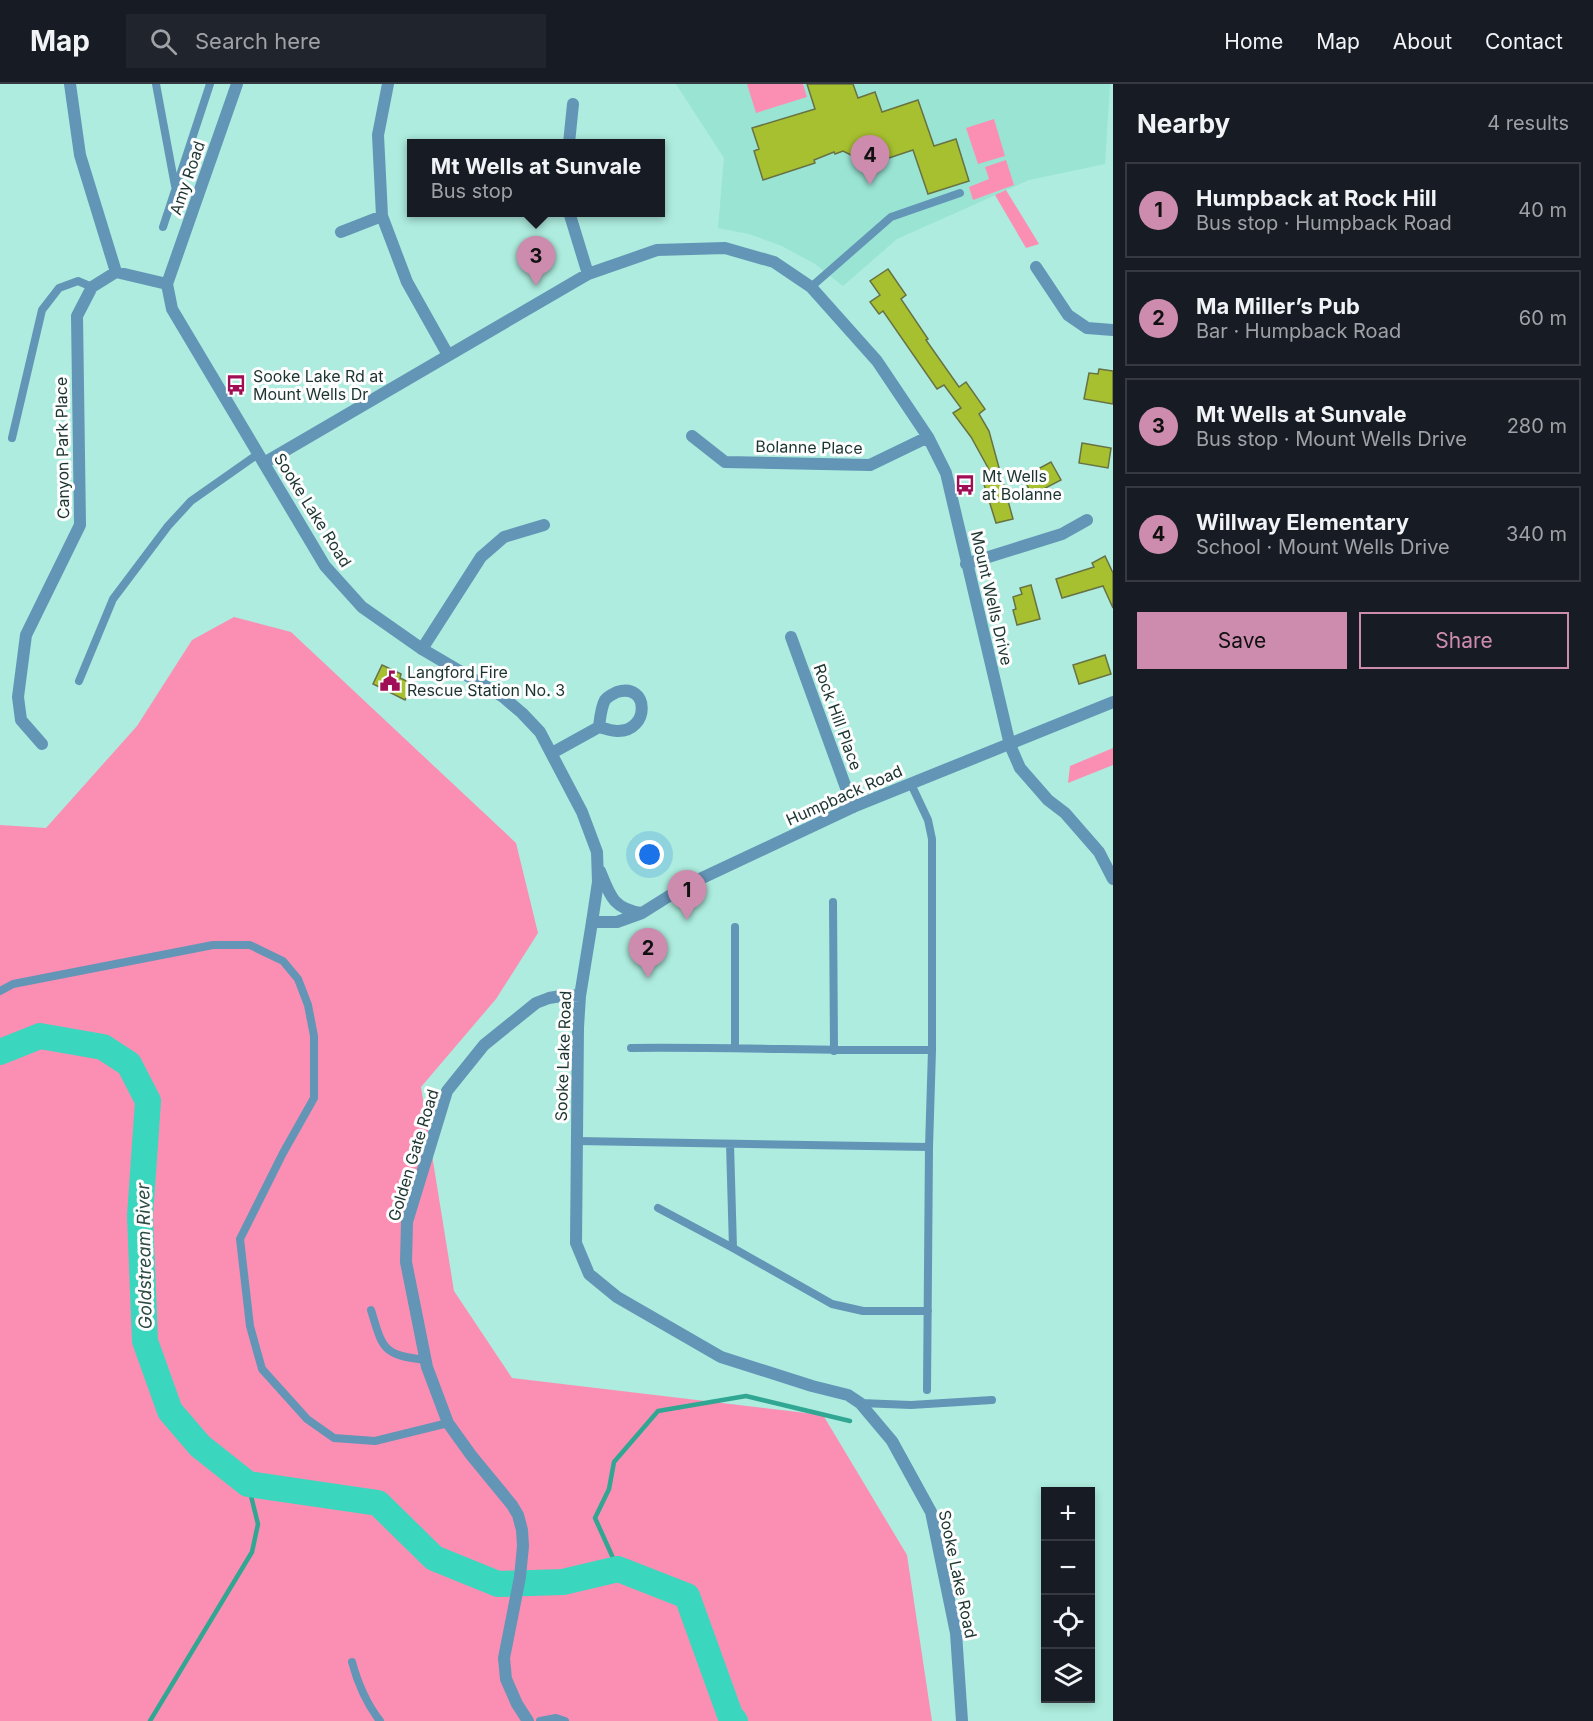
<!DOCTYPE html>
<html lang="en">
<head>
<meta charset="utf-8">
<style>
  body { margin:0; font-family:Inter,sans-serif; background:#20242c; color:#f1f3f6 }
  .controls { position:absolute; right:18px; bottom:18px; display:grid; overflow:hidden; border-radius:0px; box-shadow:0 3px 9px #0003 }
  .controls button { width:54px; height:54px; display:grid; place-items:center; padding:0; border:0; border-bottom:2px solid #363941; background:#171b24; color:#f1f3f6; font:30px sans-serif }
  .you { position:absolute; left:650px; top:771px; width:21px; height:21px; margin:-15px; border:4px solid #fff; border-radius:50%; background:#1a73e8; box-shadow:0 0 0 9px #1a73e833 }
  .badge { display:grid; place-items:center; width:39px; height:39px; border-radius:50%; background:#cd8cae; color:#111; font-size:20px; font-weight:700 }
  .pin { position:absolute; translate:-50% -50px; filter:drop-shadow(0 2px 3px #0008) }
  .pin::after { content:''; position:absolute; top:32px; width:21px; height:18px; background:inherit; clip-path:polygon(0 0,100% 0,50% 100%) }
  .popup { position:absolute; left:407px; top:55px; width:258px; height:78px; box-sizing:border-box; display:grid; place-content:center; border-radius:0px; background:#171b24; filter:drop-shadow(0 2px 4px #0005); font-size:20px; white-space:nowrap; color:#9ea1a6 }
  .popup b { font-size:22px; color:#f1f3f6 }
  .popup::after { content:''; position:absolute; left:50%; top:100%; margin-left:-12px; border:12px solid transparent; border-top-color:#171b24 }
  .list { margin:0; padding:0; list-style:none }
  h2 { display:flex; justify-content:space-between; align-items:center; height:78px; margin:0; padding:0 24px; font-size:26px }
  h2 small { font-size:20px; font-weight:400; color:#9ea1a6 }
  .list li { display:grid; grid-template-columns:39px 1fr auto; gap:18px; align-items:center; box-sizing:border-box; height:96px; margin:0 12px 12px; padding:0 12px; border:2px solid #363941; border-radius:0px }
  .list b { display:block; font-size:22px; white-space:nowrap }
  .list p { margin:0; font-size:20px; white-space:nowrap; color:#9ea1a6 }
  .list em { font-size:20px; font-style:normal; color:#9ea1a6 }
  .actions { display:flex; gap:12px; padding:18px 24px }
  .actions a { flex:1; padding:14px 0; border:2px solid #cd8cae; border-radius:0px; text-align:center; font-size:21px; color:#cd8cae }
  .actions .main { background:#cd8cae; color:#111 }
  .icon { flex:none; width:33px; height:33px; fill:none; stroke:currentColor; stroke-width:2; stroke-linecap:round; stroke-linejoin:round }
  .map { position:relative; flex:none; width:1113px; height:1637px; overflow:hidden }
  header { display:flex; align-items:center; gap:36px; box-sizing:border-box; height:84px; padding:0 30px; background:#171b24; border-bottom:2px solid #363941 }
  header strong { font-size:28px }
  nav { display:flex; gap:33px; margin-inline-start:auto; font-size:21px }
  .search { width:420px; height:54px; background:#20242c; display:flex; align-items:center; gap:15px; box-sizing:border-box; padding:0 21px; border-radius:0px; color:#9ea1a6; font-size:22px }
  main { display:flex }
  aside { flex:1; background:#171b24 }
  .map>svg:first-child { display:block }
  .built { fill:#9ae4d4 }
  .green { fill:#fb8fb3 }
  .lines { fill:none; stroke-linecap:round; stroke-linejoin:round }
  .stream { stroke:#31a693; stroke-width:4.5 }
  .river { stroke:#3ad7be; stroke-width:26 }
  .building { fill:#a7c02f; stroke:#677245; stroke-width:1.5 }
  .service { stroke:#6395b7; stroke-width:8 }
  .minor { stroke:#6395b7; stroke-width:12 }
  .tertiary { stroke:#6395b7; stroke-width:12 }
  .labels { text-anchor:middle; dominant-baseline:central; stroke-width:6; stroke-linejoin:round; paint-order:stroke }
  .street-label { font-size:16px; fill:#1b342f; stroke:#fefefe }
  .poi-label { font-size:16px; fill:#1b342f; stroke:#fefefe; text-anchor:start }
  .water-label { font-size:18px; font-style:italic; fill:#2b4a44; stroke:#fefefe }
</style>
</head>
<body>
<header>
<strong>Map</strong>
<div class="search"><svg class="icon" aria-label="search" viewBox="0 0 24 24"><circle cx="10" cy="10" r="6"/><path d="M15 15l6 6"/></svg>Search here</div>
<nav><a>Home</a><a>Map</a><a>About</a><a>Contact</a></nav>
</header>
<main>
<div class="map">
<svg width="1113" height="1637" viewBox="0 0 1113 1637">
  <rect width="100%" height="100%" fill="#adecde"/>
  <path class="built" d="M676 0H1110L1105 80 1029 96 897 155 843 202 815 180 782 162 749 150 718 144 724 74Z"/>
  <path class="green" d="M747 0H803L807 13 756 29Z
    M994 35 1005 72 978 80 966 44Z
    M1006 76 1014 101 973 116 969 103 989 95 985 83Z
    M1006 106 1039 160 1026 164 995 111Z
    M234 533 291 548 516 759 538 849 496 915 421 1003 454 1207 512 1294 823 1331 907 1471 932 1637H0V741L46 744 137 642 192 556Z
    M1113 664V681L1068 699 1070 682Z"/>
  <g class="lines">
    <path class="stream" d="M618 1485 595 1434 609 1405 614 1378 658 1327 746 1312 850 1337
      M150 1637 252 1468 258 1440 248 1400"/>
    <path class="river" d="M0 968 40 952 103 963 129 980 148 1017 140 1132 145 1257 170 1327 200 1362 248 1400 378 1419 434 1474 498 1500 563 1498 618 1485 687 1512 730 1631 735 1637"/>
  </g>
  <path class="building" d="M807 0H853L858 14 875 8 882 28 918 16 934 62 956 55 969 97 928 110 913 66 883 76 873 71 871 74 856 66 853 72 843 67 835 70 834 68 814 76 815 79 763 96 754 67 759 65 752 44 815 25Z
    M888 185 906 211 901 215 928 255 926 256 959 303 966 298 985 325 979 330 989 347 1013 435 996 439 982 394 992 391 971 353 953 329 961 324 944 301 937 305 883 227 879 230 870 218 880 211 870 197Z
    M1099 285 1113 287V320L1084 315 1089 289 1098 290Z
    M1082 359 1111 364 1108 384 1079 379Z
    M1051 378 1061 396 1032 411 1023 393Z
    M1105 472 1113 489V524L1103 502 1062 514 1056 495 1094 483 1092 479Z
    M1031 501 1040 535 1017 541 1013 526 1016 525 1013 513 1022 510 1020 504Z
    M1105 571 1111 590 1079 600 1073 581Z
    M382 581 401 590 400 594 413 600 405 616 373 600Z"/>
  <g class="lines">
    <path class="service" d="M156 0 175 102
      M163 143 210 0
      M811 203 891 133 960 109
      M12 354 42 226 59 204 78 197 92 203
      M79 597 113 515 168 442 191 417 258 370
      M911 700 928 736 932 755V966L929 1063 927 1306
      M833 818 834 967
      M735 843V963
      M0 907 13 900 213 861H250L283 877 298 895 308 921 314 952V1014L283 1069 240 1155 250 1242 262 1285 307 1335 334 1354 375 1357 448 1339
      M631 964C732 963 832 967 932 966
      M577 1057 929 1063
      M730 1060 733 1164
      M658 1124 733 1164 832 1220 863 1227H928
      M371 1226C383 1265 382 1271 426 1276
      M860 1319 911 1321 992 1316
      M352 1578C358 1600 366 1619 380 1637
      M540 1637 556 1634 565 1637"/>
    <path class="minor" d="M70 0 80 71 116 188
      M388 0 378 51 382 132 407 198 448 271
      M569 59 573 20
      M569 128 588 190
      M341 148 382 132
      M1036 183 1068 231 1087 244 1113 246
      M692 352 725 378 870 381 928 353
      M264 379 588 190 657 166 725 164 774 178 811 203 877 277 928 353 946 389 1010 661 1020 684 1048 716 1065 729 1099 768 1113 795
      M966 480 1062 450 1087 436
      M791 553 853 723
      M422 565 481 473 504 453 544 441
      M42 660 21 636 18 613 26 551 80 441 77 232 92 203 116 188 167 200
      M552 669 599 643C604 644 611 647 617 647 650 648 650 598 617 608 613 610 608 612 605 616 601 623 600 635 599 643
      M592 838 580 912 578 943 576 1159 589 1190 617 1213 721 1273 812 1302 848 1311 860 1319 892 1357 931 1428 956 1549 962 1637
      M528 1637 517 1620 506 1595 504 1574 520 1493 523 1462 522 1446 518 1431 512 1421 471 1371 448 1339 427 1283 406 1178 407 1138 447 1007 484 961 536 919 549 914 567 911 580 912"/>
    <path class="tertiary" d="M237 0 167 200 172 225 325 482 362 523 422 565 502 612 522 629 540 648 582 728 597 768 598 798 592 838H617L642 829 685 802 853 723 1113 618
      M600 787C610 811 612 824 641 829"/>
  </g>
  <defs>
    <g id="bus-bare" transform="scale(1.62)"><path d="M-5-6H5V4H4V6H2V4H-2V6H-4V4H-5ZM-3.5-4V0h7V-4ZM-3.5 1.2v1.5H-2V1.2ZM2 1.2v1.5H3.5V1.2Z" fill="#a00e56" stroke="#fefefe" stroke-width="2.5" paint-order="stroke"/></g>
    <g id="civic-bare" transform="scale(1.62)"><path d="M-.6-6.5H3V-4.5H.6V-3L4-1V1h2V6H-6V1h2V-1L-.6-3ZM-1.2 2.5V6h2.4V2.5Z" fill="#a00e56" stroke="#fefefe" stroke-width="2.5" paint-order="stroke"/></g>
  </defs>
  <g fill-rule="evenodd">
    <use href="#bus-bare" x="236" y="301"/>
    <use href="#bus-bare" x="965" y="401"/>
    <use href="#civic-bare" x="390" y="597"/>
  </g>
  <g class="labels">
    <g class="street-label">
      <text transform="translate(187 94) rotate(-71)">Amy Road</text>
      <text transform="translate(809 363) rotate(1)">Bolanne Place</text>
      <text transform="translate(62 364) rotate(-91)">Canyon Park Place</text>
      <text transform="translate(313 426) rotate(58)">Sooke Lake Road</text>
      <text transform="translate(992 514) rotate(77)">Mount Wells Drive</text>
      <text transform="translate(838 633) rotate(70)">Rock Hill Place</text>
      <text transform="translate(844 711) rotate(-24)">Humpback Road</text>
      <text transform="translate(563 972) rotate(-88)">Sooke Lake Road</text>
      <text transform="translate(413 1071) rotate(-73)">Golden Gate Road</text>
      <text transform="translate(958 1490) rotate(78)">Sooke Lake Road</text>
    </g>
    <g class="poi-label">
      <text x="253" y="292">Sooke Lake Rd at<tspan x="253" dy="18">Mount Wells Dr</tspan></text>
      <text x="982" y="392">Mt Wells<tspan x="982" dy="18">at Bolanne</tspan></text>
      <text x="407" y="588">Langford Fire<tspan x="407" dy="18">Rescue Station No. 3</tspan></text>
    </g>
    <g class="water-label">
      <text transform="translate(144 1172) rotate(-91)">Goldstream River</text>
    </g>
  </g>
</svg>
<div class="controls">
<button>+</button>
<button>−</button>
<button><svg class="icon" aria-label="locate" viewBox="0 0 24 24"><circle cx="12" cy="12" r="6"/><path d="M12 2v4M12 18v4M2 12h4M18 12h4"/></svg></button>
<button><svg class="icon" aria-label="layers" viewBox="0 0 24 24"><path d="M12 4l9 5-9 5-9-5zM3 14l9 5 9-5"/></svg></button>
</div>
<div class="you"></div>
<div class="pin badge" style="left:687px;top:836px">1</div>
<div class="pin badge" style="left:648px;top:894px">2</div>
<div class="pin badge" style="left:536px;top:202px">3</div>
<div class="popup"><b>Mt Wells at Sunvale</b>Bus stop</div>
<div class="pin badge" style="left:870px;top:101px">4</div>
</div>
<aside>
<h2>Nearby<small>4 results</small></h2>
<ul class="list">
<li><span class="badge">1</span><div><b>Humpback at Rock Hill</b><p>Bus stop · Humpback Road</p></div><em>40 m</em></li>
<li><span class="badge">2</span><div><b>Ma Miller’s Pub</b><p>Bar · Humpback Road</p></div><em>60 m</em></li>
<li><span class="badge">3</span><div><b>Mt Wells at Sunvale</b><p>Bus stop · Mount Wells Drive</p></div><em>280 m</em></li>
<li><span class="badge">4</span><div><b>Willway Elementary</b><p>School · Mount Wells Drive</p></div><em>340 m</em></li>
</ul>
<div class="actions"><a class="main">Save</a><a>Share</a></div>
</aside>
</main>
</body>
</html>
